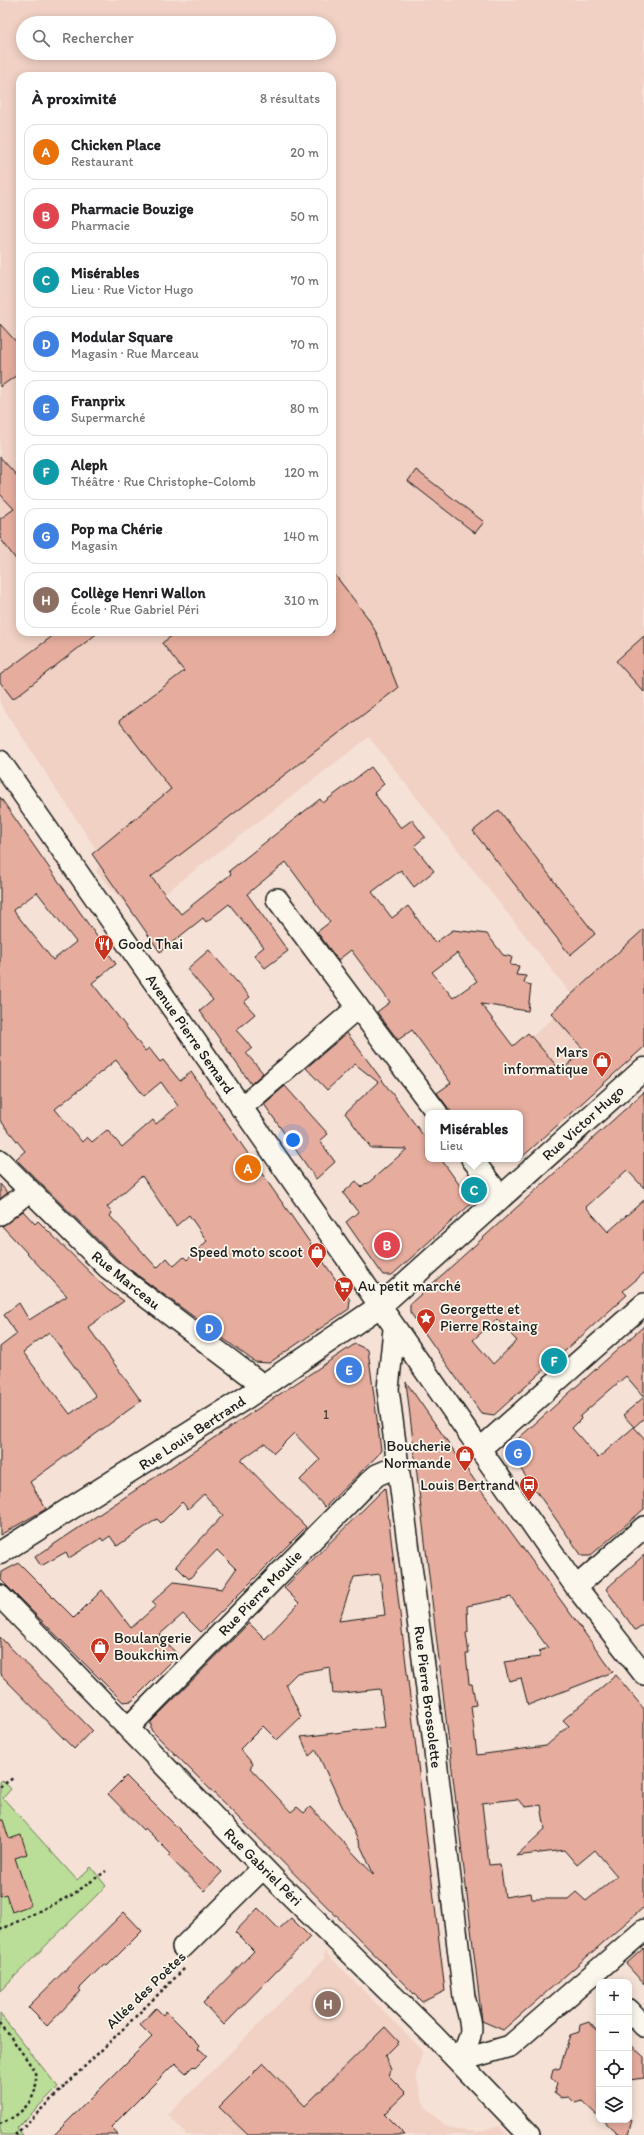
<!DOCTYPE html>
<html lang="fr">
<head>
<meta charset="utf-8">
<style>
  body { margin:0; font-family:Itim,sans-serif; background:#f2f2f2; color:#202124 }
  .controls { position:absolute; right:12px; bottom:12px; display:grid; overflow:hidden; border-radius:8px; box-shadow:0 2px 10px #0003 }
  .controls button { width:36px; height:36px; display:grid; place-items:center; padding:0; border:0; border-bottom:1px solid #e0e0e0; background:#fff; color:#202124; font:20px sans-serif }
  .you { position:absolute; left:293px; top:1140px; width:14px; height:14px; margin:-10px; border:3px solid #fff; border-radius:50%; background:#1a73e8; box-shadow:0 0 0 6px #1a73e833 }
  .badge { display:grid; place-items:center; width:26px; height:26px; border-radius:50%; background:#d93025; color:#fff; font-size:13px; font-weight:700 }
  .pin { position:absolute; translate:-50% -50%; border:2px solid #fff; box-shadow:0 1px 4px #0006 }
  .popup { position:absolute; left:425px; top:1110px; width:98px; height:52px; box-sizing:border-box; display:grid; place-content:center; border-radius:8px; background:#fff; filter:drop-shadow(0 1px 3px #0005); font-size:13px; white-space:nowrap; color:#757577 }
  .popup b { font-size:15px; color:#202124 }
  .popup::after { content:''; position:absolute; left:50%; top:100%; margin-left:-8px; border:8px solid transparent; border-top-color:#fff }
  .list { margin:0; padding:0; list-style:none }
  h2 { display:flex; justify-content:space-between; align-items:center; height:52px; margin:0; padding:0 16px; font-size:17px }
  h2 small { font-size:13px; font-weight:400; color:#757577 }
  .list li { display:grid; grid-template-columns:26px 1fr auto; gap:12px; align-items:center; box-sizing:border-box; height:56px; margin:0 8px 8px; padding:0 8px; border:1px solid #e0e0e0; border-radius:12px }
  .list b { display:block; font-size:15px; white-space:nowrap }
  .list p { margin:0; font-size:13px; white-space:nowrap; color:#757577 }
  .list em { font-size:13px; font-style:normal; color:#757577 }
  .icon { flex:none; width:22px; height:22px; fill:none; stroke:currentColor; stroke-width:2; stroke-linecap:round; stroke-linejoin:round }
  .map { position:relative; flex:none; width:644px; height:2135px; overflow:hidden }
  .search { position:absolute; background:#fff; box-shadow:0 2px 10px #0003; left:16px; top:16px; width:320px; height:44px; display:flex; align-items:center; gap:10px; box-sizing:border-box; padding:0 14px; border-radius:22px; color:#757577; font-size:15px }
  .panel { position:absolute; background:#fff; box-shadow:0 2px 10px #0003; left:16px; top:72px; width:320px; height:564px; border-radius:12px }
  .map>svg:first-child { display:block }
  .built { fill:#f0d1c4; fill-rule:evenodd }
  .green { fill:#badd97; stroke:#6b7c5a }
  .building { fill:#e6ad9e; stroke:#1c1c1c; fill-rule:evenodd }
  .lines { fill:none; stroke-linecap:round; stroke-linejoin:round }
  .minor-casing { stroke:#1c1c1c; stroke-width:24 }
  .major-casing { stroke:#1c1c1c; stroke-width:25 }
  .path { stroke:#1c1c1c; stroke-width:2.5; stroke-dasharray:3 3; stroke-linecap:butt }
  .minor { stroke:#fbf7ec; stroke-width:21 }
  .major { stroke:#fbf7ec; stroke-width:22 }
  .labels { text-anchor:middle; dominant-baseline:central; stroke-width:3.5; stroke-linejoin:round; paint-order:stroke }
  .number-label { font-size:13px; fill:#4e403c }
  .poi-label { font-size:15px; fill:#1c1c1c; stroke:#fbf7ec; text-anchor:start }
  .street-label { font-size:15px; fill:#1c1c1c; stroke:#fbf7ec }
</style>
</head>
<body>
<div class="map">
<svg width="644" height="2135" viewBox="0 0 644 2135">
  <rect width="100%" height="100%" fill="#f5e1d5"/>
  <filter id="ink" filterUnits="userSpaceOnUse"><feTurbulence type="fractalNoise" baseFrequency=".025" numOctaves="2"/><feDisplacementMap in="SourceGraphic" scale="8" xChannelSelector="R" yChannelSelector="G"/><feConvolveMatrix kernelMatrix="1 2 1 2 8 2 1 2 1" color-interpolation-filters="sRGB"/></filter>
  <g filter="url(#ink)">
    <path class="built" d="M0 0H644V1035L553 1118 505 1060 575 999 369 737 135 916 96 871 103 860 0 703ZM23 23H329V53H23ZM20 76H332V632H20Z
      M324 1951 423 2051 416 2074 421 2098 428 2111 446 2126 456 2130 477 2132 499 2126 508 2135H187L168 2115 324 1959Z"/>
    <path class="green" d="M2 1780 11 1789 3 1798 77 1880 91 1867 106 1886 0 1991V1782Z
      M0 2014 58 2087 17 2128 23 2135H0Z"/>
    <path class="building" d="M0 324 20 346V373L0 387Z
      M0 457 20 479V565L0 538V519L14 509 0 494Z
      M416 470 484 522 475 533 408 481Z
      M332 571 368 618 377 634 398 688 151 877 181 914 231 874 229 871 320 799 323 803 371 767 384 784 374 793 401 828 412 820 425 837 414 846 434 871 414 887 401 870 372 892 392 918 408 906 435 943 453 930 487 934 503 955 512 957 510 965 519 966 516 975 526 976 524 983 531 985 528 1011 481 1004 513 1046 528 1033 561 1071 584 1050 551 1013 644 929V1047L520 1159V1113H452L437 1093 451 1083 412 1030 398 1040 377 1012 390 1002 351 950 338 960 317 932 330 922 286 862 247 894 288 951 265 968 254 955 264 947 229 904 206 922 203 918 160 952 92 854 171 789 119 721 184 671 162 643 177 632H332ZM457 953 477 981 453 998 432 972Z
      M58 632H99L13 699 0 682V675Z
      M644 636V692L616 661Z
      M0 797 116 964 92 983 145 1051 149 1048 160 1062 163 1060 180 1081 191 1072 350 1300 349 1309 269 1363 255 1362 121 1263 16 1159 25 1151 0 1120ZM37 892 76 942 53 960 13 910ZM116 1060 144 1096 161 1082 178 1106 156 1124 153 1120 122 1147 107 1130 92 1142 87 1137 82 1142 55 1109ZM142 1176 176 1226 189 1215 207 1241 187 1260 184 1257 174 1266 167 1258 157 1268 110 1216 112 1213 107 1207Z
      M499 810 595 934 570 955 473 831Z
      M209 950 250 997 244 1002 255 1014 236 1030 252 1048 246 1053 263 1073 251 1084 200 1011 213 1000 187 969Z
      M347 1033 423 1135 428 1131V1159H441L463 1190 473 1181 483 1193 392 1275H383L346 1222 358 1212 343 1193 356 1181 361 1187 366 1183 367 1184 407 1149 371 1148 345 1113 378 1082 355 1064 327 1090 306 1068Z
      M285 1086 328 1134 320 1141 335 1162 316 1179 264 1104Z
      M644 1092V1188L627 1170 586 1207 608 1232 644 1200V1273L623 1291 627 1295 494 1415 481 1413 410 1312V1304ZM497 1319 517 1341 493 1364 473 1340Z
      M0 1184 8 1193 0 1199Z
      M23 1211 35 1224 38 1221 108 1290 124 1301 88 1327 141 1401 30 1482 46 1509 0 1535V1347L17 1334 4 1315 19 1303 29 1320 67 1296 2 1226ZM49 1332 96 1396 70 1414 23 1352Z
      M644 1326V1397L626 1376 580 1416 581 1419 572 1428 598 1458 634 1427 644 1438V1509L590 1556H582L510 1454 511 1445Z
      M355 1344 368 1350 381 1450 378 1455 325 1507 300 1480 320 1460 294 1433 274 1453 265 1443 241 1460 306 1527 201 1632 183 1614 159 1635 178 1655 132 1701 123 1702 1 1580 2 1572 19 1563 74 1618 102 1590 131 1628 156 1606 152 1602 174 1582 222 1589 236 1569 217 1550 189 1579 176 1566 223 1515 204 1494 188 1509 182 1502 161 1523 157 1519 117 1546 110 1536 103 1541 101 1538 69 1558 66 1552 41 1566 35 1557Z
      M406 1382 500 1517 613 1672 528 1705 521 1678 509 1681 504 1662 540 1657 539 1651 548 1648 511 1597 467 1606 468 1632 466 1633 469 1654H466L469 1684H472L476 1705 471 1706 477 1755 546 1746 569 1726 563 1720 616 1675 644 1709V1907L503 2030 482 2021ZM517 1799 526 1807 541 1805 545 1829 516 1856 564 1850 577 1865 595 1850 617 1876 586 1901 576 1892 568 1899H532L531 1893 505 1897 500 1864 489 1865 482 1803Z
      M644 1397V1418L634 1427 623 1415Z
      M385 1488 445 1991 422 2002 151 1730V1722L249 1623 265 1639 299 1603 284 1588ZM380 1574 385 1615 339 1621 354 1577ZM330 1667 333 1694 380 1689 385 1727 301 1737 309 1756 316 1750 374 1875 310 1807 304 1813 297 1807 291 1812 250 1768 253 1764 240 1749 263 1726 277 1740 301 1717 286 1684 297 1673Z
      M644 1555V1624L635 1630 606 1589Z
      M0 1637 92 1730 74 1749 0 1674Z
      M126 1776 222 1872 204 1891 168 1856 171 1854 145 1828 143 1830 108 1794Z
      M0 1820H3L9 1839 21 1835 27 1854 15 1858 31 1905 12 1912 6 1894 0 1896Z
      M258 1908 279 1929 291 1918 310 1937 224 2025 203 2003 254 1951 235 1932Z
      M124 1912 142 1931 107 1966 104 1964 79 1989 81 1991 47 2026 28 2007Z
      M644 1948V1984L626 1964Z
      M156 2008 163 2015 166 2011 200 2045 198 2048 207 2056 195 2068 193 2066 186 2073 175 2063 111 2127 118 2135H54L152 2037 140 2025Z
      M589 2022 599 2033V2117L582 2101 575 2103 569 2097 561 2098 554 2093 557 2084 551 2078 553 2070 560 2068 570 2035 579 2032 580 2025Z
      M385 2027 399 2042 385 2056 391 2070 389 2076 406 2093 384 2114 405 2135H248L219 2107 263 2063 305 2106Z
      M629 2043 644 2057V2078L629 2080Z
      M603 2120H632L628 2135H619Z"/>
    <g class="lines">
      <g class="minor-casing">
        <path id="minor" d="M0 761 576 1587 644 1674
          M277 899 437 1113
          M241 1108 358 1007
          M472 1159 501 1197
          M0 1161 108 1268 264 1386
          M0 1214 29 1191
          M394 1329 388 1389 434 1743 464 1997C473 2030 475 2030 459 2061
          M480 1449 644 1304
          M576 1587 644 1527
          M0 1596 278 1883 433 2035 529 2135
          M128 1728 369 1482 377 1475 398 1466
          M183 1947 263 1868
          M629 2010 644 2026
          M459 2061 510 2046 644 1930"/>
      </g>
      <g class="major-casing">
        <path id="major" d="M0 1553 247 1397 380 1306 644 1069"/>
      </g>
      <path class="path" d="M0 1787 13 1778
        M0 1930 72 1895 106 1871
        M0 2023C7 2032 32 2065 35 2073 41 2098 20 2116 0 2124
        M15 2135 186 1967"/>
      <use href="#minor" class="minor"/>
      <use href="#major" class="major"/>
    </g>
  </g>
  <defs>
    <g id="restaurant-pin" transform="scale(1)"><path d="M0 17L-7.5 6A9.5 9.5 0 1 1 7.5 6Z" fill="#c8321e" stroke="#fbf7ec"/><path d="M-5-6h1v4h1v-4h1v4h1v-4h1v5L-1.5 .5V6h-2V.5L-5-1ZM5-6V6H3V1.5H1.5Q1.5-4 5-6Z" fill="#fff"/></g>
    <g id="shop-pin" transform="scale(1)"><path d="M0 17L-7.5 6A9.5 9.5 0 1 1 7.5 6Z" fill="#c8321e" stroke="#fbf7ec"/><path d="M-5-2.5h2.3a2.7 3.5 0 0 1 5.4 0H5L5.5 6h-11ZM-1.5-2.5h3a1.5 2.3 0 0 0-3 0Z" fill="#fff"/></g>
    <g id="supermarket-pin" transform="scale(1)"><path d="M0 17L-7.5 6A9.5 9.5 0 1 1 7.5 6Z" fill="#c8321e" stroke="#fbf7ec"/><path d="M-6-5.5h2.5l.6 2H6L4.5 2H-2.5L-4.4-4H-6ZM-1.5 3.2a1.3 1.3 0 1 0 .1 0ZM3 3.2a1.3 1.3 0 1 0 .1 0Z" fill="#fff"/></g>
    <g id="sight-pin" transform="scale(1)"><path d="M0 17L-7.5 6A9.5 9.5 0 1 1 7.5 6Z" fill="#c8321e" stroke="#fbf7ec"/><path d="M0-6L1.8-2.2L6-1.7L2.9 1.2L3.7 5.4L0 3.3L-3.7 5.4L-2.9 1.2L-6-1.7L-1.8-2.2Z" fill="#fff"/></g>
    <g id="bus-pin" transform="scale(1)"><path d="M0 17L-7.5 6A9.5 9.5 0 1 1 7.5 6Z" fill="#c8321e" stroke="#fbf7ec"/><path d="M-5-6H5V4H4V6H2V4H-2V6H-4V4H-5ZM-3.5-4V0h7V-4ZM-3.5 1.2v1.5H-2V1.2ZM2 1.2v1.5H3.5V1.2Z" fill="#fff"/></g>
  </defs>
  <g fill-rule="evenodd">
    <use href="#restaurant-pin" x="104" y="944"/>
    <use href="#shop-pin" x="602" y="1061"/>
    <use href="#shop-pin" x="317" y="1252"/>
    <use href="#supermarket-pin" x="344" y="1286"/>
    <use href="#sight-pin" x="426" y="1318"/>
    <use href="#shop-pin" x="465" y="1455"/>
    <use href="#bus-pin" x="529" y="1485"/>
    <use href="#shop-pin" x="100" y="1647"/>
  </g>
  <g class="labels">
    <g class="number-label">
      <text x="326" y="1414">1</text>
    </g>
    <g class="poi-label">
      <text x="118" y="944">Good Thai</text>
      <text x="588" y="1052" text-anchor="end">Mars<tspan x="588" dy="17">informatique</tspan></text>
      <text x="303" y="1252" text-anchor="end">Speed moto scoot</text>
      <text x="358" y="1286">Au petit marché</text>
      <text x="440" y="1309">Georgette et<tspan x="440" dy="17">Pierre Rostaing</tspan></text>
      <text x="451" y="1446" text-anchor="end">Boucherie<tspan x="451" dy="17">Normande</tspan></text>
      <text x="515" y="1485" text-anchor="end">Louis Bertrand</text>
      <text x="114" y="1638">Boulangerie<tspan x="114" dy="17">Boukchim</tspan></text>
    </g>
    <g class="street-label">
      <text transform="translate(190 1034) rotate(55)">Avenue Pierre Semard</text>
      <text transform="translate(583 1123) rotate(-42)">Rue Victor Hugo</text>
      <text transform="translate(126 1280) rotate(39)">Rue Marceau</text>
      <text transform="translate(192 1433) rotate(-33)">Rue Louis Bertrand</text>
      <text transform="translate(260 1593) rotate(-46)">Rue Pierre Moulie</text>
      <text transform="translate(428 1697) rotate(83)">Rue Pierre Brossolette</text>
      <text transform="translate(263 1867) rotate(45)">Rue Gabriel Péri</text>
      <text transform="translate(146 1990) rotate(-44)">Allée des Poètes</text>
    </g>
  </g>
</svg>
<div class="controls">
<button>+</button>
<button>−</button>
<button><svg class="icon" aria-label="locate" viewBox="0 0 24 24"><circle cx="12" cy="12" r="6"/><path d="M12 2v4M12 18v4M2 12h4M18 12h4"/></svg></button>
<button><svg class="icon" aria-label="layers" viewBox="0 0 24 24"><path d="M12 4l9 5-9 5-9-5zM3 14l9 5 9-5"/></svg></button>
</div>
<div class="you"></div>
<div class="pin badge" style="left:248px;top:1168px;background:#e8710a">A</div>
<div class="pin badge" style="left:387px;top:1245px;background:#e0444e">B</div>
<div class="pin badge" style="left:474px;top:1190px;background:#0f9aa8">C</div>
<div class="popup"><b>Misérables</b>Lieu</div>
<div class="pin badge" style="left:209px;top:1328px;background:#3f7fe0">D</div>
<div class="pin badge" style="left:349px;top:1370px;background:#3f7fe0">E</div>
<div class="pin badge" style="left:554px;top:1361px;background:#0f9aa8">F</div>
<div class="pin badge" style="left:518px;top:1453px;background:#3f7fe0">G</div>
<div class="pin badge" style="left:328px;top:2004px;background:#8d6e63">H</div>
<div class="search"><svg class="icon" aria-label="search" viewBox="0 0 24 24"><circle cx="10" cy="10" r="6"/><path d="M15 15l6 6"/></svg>Rechercher</div>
<section class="panel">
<h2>À proximité<small>8 résultats</small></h2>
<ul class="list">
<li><span class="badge" style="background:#e8710a">A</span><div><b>Chicken Place</b><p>Restaurant</p></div><em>20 m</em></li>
<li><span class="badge" style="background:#e0444e">B</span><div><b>Pharmacie Bouzige</b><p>Pharmacie</p></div><em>50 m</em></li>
<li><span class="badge" style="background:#0f9aa8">C</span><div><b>Misérables</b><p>Lieu · Rue Victor Hugo</p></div><em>70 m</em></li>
<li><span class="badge" style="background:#3f7fe0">D</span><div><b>Modular Square</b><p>Magasin · Rue Marceau</p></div><em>70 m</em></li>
<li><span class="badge" style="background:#3f7fe0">E</span><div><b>Franprix</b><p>Supermarché</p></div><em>80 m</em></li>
<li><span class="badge" style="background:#0f9aa8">F</span><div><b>Aleph</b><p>Théâtre · Rue Christophe-Colomb</p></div><em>120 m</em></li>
<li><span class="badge" style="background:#3f7fe0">G</span><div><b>Pop ma Chérie</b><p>Magasin</p></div><em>140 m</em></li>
<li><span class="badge" style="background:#8d6e63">H</span><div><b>Collège Henri Wallon</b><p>École · Rue Gabriel Péri</p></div><em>310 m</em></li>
</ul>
</section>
</div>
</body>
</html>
